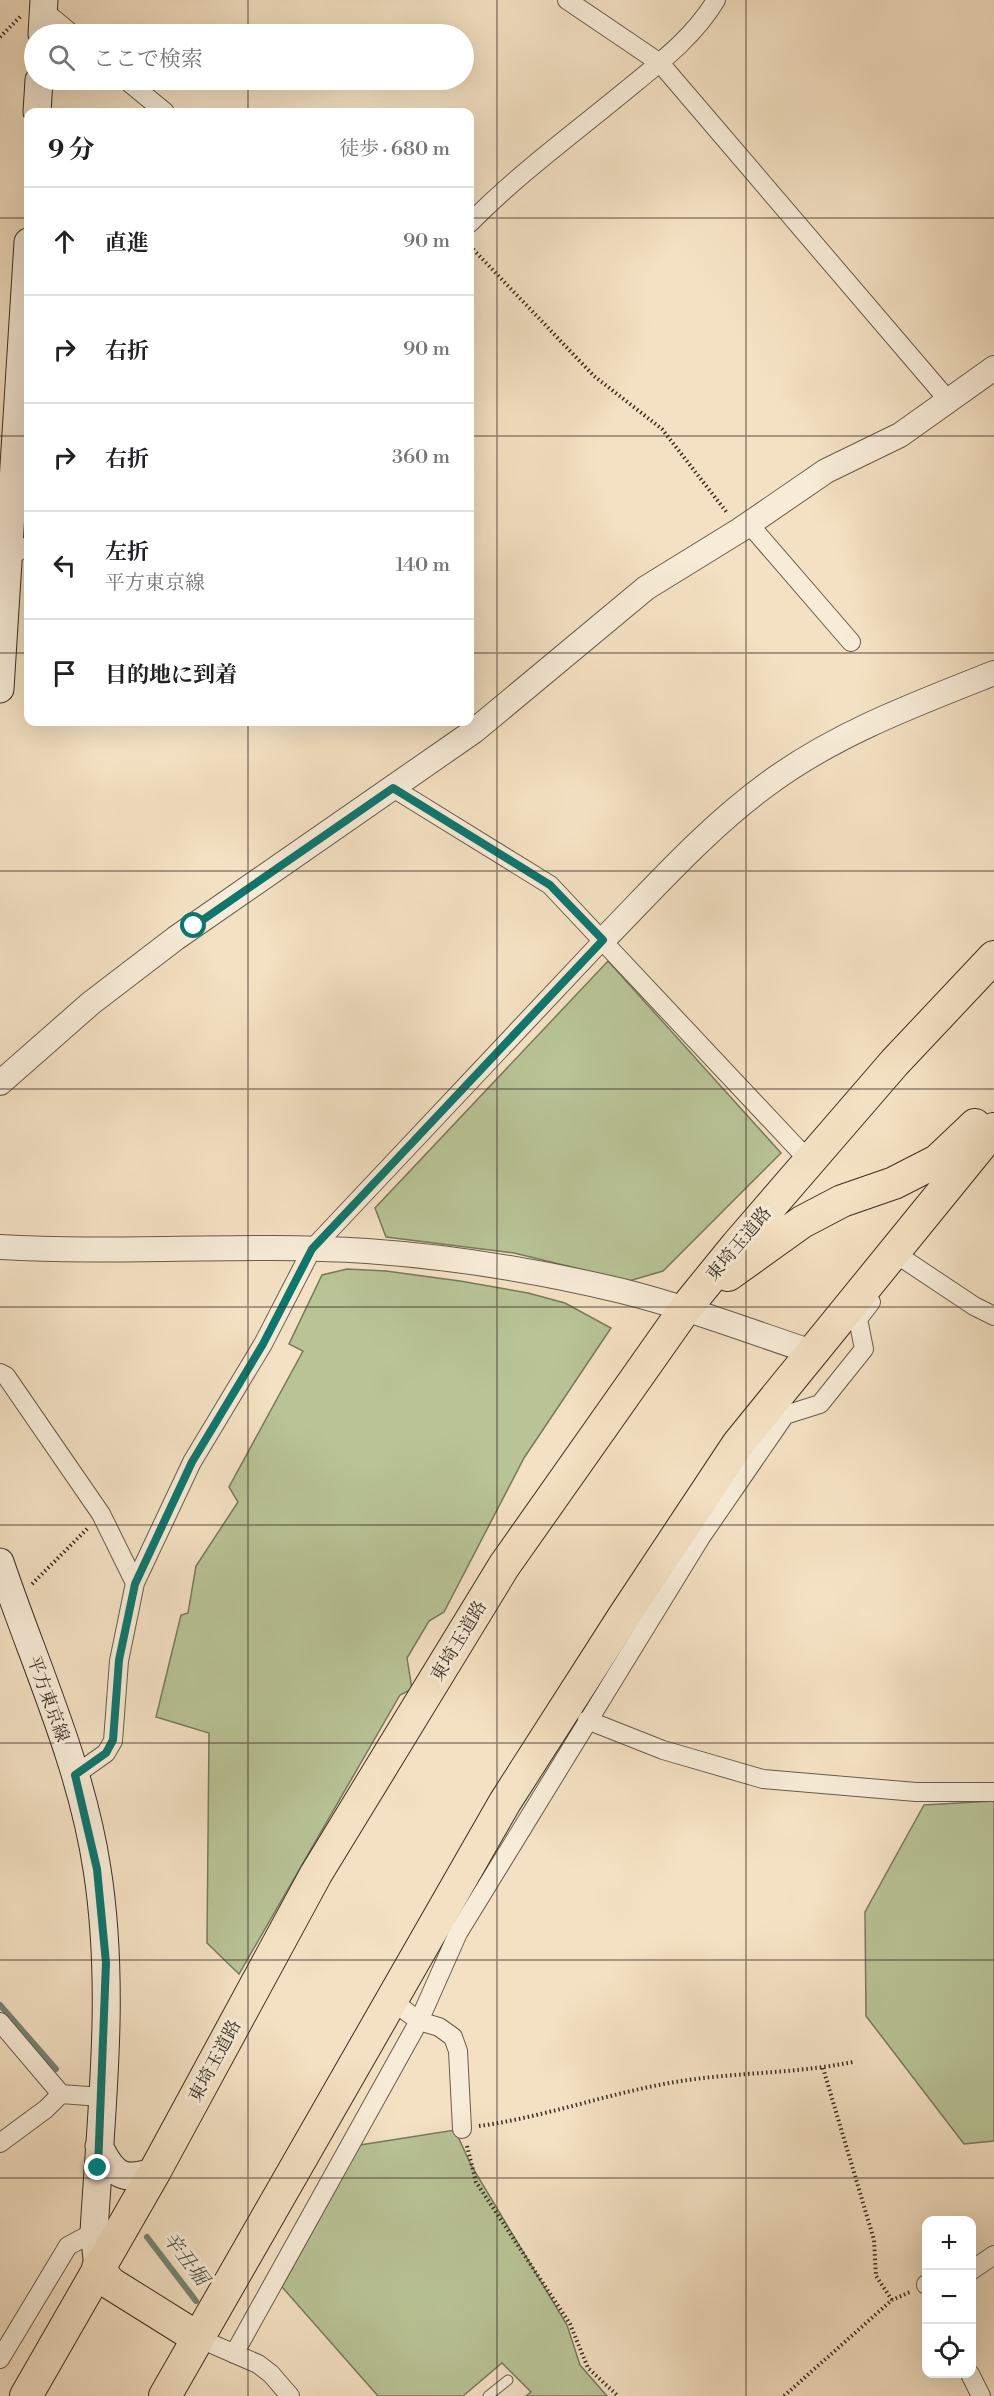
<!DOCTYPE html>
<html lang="ja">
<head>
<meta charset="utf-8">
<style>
  body { margin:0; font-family:"Libre Bodoni","Noto Serif JP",serif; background:#f2f2f2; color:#202124 }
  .controls { position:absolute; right:18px; bottom:18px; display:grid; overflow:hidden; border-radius:12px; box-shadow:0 6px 24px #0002 }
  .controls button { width:54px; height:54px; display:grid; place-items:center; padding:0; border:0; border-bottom:2px solid #e0e0e0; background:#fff; color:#202124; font:30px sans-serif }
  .stop { position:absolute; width:18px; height:18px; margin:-14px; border:4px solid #0f766e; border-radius:50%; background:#fff }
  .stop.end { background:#0f766e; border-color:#fff; box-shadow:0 2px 6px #0008 }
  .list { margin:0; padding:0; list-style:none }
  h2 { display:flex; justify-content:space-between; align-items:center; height:78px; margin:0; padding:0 24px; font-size:26px }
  h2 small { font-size:20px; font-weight:400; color:#757577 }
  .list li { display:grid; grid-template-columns:39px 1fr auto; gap:18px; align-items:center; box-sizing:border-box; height:108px; padding:0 24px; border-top:2px solid #e0e0e0 }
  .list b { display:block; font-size:22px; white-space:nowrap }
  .list p { margin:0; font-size:20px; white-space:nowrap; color:#757577 }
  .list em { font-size:20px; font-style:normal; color:#757577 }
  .icon { flex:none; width:33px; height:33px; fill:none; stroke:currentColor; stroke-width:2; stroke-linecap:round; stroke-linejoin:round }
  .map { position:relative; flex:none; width:994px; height:2396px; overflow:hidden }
  .search { position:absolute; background:#fff; box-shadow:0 6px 24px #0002; left:24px; top:24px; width:450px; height:66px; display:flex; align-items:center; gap:15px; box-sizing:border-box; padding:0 21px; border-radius:33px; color:#757577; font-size:22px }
  .panel { position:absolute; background:#fff; box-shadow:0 6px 24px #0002; left:24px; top:108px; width:450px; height:618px; border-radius:12px }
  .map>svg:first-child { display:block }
  .green { fill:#b8c396; stroke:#79795c; stroke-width:1.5 }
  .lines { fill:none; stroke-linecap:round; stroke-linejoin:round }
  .stream { stroke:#758576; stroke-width:6 }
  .service-casing { stroke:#685c4b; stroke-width:11 }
  .minor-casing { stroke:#685c4b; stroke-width:20 }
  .tertiary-casing { stroke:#685c4b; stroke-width:26 }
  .secondary-casing { stroke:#3a2f23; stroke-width:29 }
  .trunk-casing { stroke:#3a2f23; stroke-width:34 }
  .path { stroke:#3a2f23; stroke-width:4; stroke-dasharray:1.5 3; stroke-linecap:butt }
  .service { stroke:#f8ecd8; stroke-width:9 }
  .minor { stroke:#f8ecd8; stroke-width:18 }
  .tertiary { stroke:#f8ecd8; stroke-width:24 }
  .secondary { stroke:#f8ecd8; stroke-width:27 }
  .trunk { stroke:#f4e1c3; stroke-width:32 }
  .route { stroke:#0f766e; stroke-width:8 }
  .grid { fill:none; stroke:#3a2f23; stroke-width:1.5; stroke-opacity:0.55 }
  .labels { text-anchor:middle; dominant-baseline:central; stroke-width:6; stroke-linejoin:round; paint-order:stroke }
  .street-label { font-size:18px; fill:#3a2f23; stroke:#f8ecd8 }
  .water-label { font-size:20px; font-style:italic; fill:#535346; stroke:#f8ecd8 }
</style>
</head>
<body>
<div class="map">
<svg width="994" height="2396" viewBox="0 0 994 2396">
  <rect width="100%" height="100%" fill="#f4e1c3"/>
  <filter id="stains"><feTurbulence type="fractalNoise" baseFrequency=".00333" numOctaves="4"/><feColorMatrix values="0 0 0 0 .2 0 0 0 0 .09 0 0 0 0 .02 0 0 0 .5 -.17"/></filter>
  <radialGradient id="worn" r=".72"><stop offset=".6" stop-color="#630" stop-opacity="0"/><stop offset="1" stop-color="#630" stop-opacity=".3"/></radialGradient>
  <path class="green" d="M608 961 781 1153 663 1271 629 1281 514 1253 386 1237 375 1208Z
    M347 1269 386 1271 460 1281 528 1293 565 1303 611 1328 524 1458 444 1612 429 1621 407 1658 412 1689 400 1695 239 1974 207 1943 209 1733 156 1717 181 1615 188 1613 196 1566 238 1502 229 1487 303 1351 289 1344 322 1275Z
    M994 1801V2141L964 2144 866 2016 865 1912 924 1805Z
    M455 2130 471 2165 567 2325 580 2365 607 2396H526L531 2392 502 2363 463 2396H378L282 2287 360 2145Z"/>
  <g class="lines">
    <path class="stream" d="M0 2005 56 2069
      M147 2237 196 2301"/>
    <g class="service-casing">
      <path id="service" d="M488 2396 508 2380"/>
    </g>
    <g class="minor-casing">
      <path id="minor" d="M567 0 660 63 948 400
        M43 10 72 34
        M126 80 165 112
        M470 223C516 176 569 137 619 96 654 67 693 39 716 0
        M749 524 851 642
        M8 557 28 546
        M393 788 550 885 798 1149
        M893 1252 974 1306 994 1316
        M0 1373 6 1376 101 1514 135 1583 119 1661 113 1741 106 1753 75 1775
        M135 1583 192 1462 263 1344 312 1249 603 940
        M587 1720 663 1750 763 1779 916 1792H994
        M391 2000 419 2021 439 2027 453 2037 458 2051 462 2129
        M0 2022 61 2094 101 2097
        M0 2143 46 2109 61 2094
        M972 2270 994 2255
        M926 2284V2285
        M198 2338 258 2364 271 2374 290 2396
        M234 2354 419 2021 458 1933 701 1537 785 1415 820 1404 864 1349 858 1319 871 1302
        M0 2359 68 2246 94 2232
        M970 2374 981 2396"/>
    </g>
    <g class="tertiary-casing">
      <path id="tertiary" d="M603 940C656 886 707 828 769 783 837 733 916 704 994 673
        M0 1083 91 1003 176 938 474 731 646 588 740 530 826 471 900 435 994 368
        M0 1247C122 1254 245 1243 367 1251 453 1257 539 1271 622 1291 686 1307 749 1331 812 1352"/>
    </g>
    <g class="secondary-casing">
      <path id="secondary" d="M42 34 44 0
        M37 112 39 80
        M0 689 28 242
        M0 1562C34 1663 81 1763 97 1869 116 1989 101 2112 94 2232L98 2268
        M99 2146C114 2176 123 2182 155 2171"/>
    </g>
    <g class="trunk-casing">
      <path id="trunk" d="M728 1275 802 1222 842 1201 894 1183 937 1161 975 1125
        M98 2268 110 2283 198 2338
        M26 2396 155 2171 316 1874 504 1566 685 1309 737 1245 895 1062 994 957
        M165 2396 505 1802 624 1616 738 1444 994 1129"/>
    </g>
    <path class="path" d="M0 37 22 15
      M470 246 594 376 662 429 728 514
      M32 1584 88 1528
      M823 2068 874 2240 876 2276 892 2300
      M479 2126C545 2117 609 2093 675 2082 734 2072 794 2074 853 2062
      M467 2146 476 2182 570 2324 588 2368 618 2396
      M784 2396 892 2300 910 2292"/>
    <use href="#service" class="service"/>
    <use href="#minor" class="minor"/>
    <use href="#tertiary" class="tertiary"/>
    <use href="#secondary" class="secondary"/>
    <use href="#trunk" class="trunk"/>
  </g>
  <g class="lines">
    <path class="route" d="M98 2168 106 1963 97 1869 75 1775 106 1753 113 1740 119 1660 135 1584 192 1462 263 1344 312 1249 603 940 550 885 393 788 194 926"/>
  </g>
  <path class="grid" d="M248 0V34M497 0V2396M746 0V2396M248 80V112M0 218H28M470 218H994M0 436H28M470 436H994M0 653H28M470 653H994M248 722V2396M0 871H994M0 1089H994M0 1307H994M0 1525H994M0 1743H994M0 1960H994M0 2178H994"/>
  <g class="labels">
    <g class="street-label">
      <text transform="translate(739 1244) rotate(-50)">東埼玉道路</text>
      <text transform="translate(459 1641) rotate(-59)">東埼玉道路</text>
      <text transform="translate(48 1699) rotate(70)">平方東京線</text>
      <text transform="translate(215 2061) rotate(-62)">東埼玉道路</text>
    </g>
    <g class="water-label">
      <text transform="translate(185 2259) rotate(53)">辛丑堀</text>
    </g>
  </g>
  <rect width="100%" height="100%" filter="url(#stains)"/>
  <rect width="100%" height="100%" fill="url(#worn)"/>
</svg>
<div class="controls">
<button>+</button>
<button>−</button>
<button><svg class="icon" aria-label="locate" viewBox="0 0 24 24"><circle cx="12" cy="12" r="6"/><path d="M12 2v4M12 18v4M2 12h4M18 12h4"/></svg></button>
</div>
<div class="stop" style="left:194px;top:926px"></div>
<div class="stop end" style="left:98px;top:2168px"></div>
<div class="search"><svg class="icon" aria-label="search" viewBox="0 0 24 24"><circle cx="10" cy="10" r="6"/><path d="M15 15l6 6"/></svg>ここで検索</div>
<section class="panel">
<h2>9 分<small>徒歩 · 680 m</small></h2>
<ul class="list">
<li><svg class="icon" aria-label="ahead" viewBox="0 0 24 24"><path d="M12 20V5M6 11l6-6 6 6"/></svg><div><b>直進</b></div><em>90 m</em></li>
<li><svg class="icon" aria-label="right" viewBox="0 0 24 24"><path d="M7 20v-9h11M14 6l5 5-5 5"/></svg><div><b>右折</b></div><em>90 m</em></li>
<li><svg class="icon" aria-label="right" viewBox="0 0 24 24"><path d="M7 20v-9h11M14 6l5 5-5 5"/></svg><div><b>右折</b></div><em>360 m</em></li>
<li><svg class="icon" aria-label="left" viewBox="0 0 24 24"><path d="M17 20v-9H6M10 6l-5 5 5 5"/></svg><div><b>左折</b><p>平方東京線</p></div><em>140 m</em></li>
<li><svg class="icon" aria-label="arrive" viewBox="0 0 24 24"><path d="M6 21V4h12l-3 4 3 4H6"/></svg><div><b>目的地に到着</b></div></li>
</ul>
</section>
</div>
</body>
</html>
